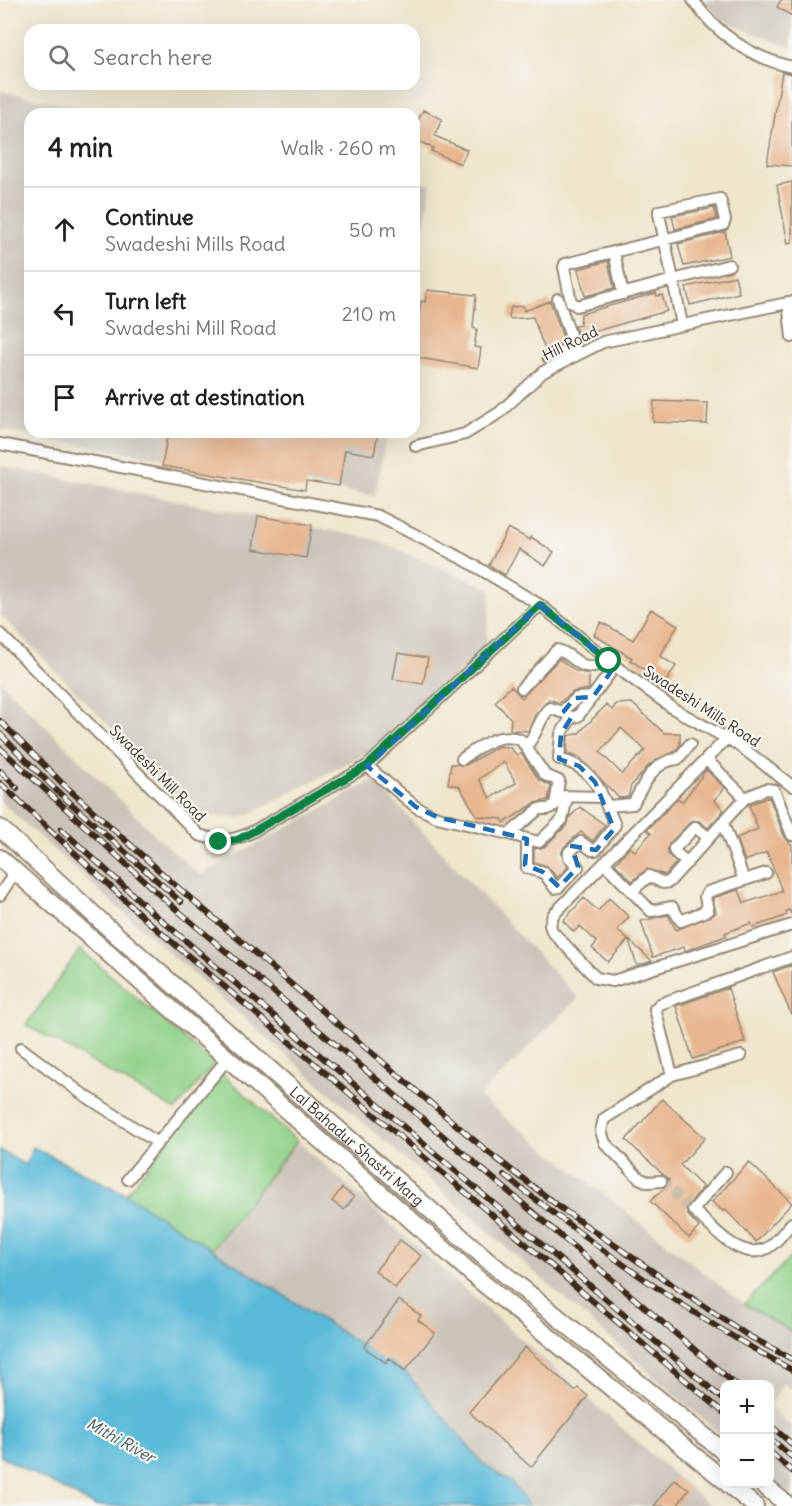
<!DOCTYPE html>
<html lang="en">
<head>
<meta charset="utf-8">
<style>
  body { margin:0; font-family:Delius,sans-serif; background:#f6f6f6; color:#202124 }
  .controls { position:absolute; right:18px; bottom:18px; display:grid; overflow:hidden; border-radius:12px; box-shadow:0 6px 24px #0002 }
  .controls button { width:54px; height:54px; display:grid; place-items:center; padding:0; border:0; border-bottom:2px solid #e0e0e0; background:#fff; color:#202124; font:30px sans-serif }
  .stop { position:absolute; width:18px; height:18px; margin:-14px; border:4px solid #0b8043; border-radius:50%; background:#fff }
  .stop.end { background:#0b8043; border-color:#fff; box-shadow:0 2px 6px #0008 }
  .list { margin:0; padding:0; list-style:none }
  h2 { display:flex; justify-content:space-between; align-items:center; height:78px; margin:0; padding:0 24px; font-size:26px }
  h2 small { font-size:20px; font-weight:400; color:#757577 }
  .list li { display:grid; grid-template-columns:39px 1fr auto; gap:18px; align-items:center; box-sizing:border-box; height:84px; padding:0 24px; border-top:2px solid #e0e0e0 }
  .list b { display:block; font-size:22px; white-space:nowrap }
  .list p { margin:0; font-size:20px; white-space:nowrap; color:#757577 }
  .list em { font-size:20px; font-style:normal; color:#757577 }
  .icon { flex:none; width:33px; height:33px; fill:none; stroke:currentColor; stroke-width:2; stroke-linecap:round; stroke-linejoin:round }
  .map { position:relative; flex:none; width:792px; height:1506px; overflow:hidden }
  .search { position:absolute; background:#fff; box-shadow:0 6px 24px #0002; left:24px; top:24px; width:396px; height:66px; display:flex; align-items:center; gap:15px; box-sizing:border-box; padding:0 21px; border-radius:18px; color:#757577; font-size:22px }
  .panel { position:absolute; background:#fff; box-shadow:0 6px 24px #0002; left:24px; top:108px; width:396px; height:330px; border-radius:18px }
  .map>svg:first-child { display:block }
  .industrial { fill:#cac3b8 }
  .green { fill:#8ed087; stroke:#647d52; stroke-width:1.5 }
  .water { fill:#5abad9; stroke:#4a727c; stroke-width:1.5 }
  .building { fill:#e8b791; fill-rule:evenodd }
  .lines { fill:none; stroke-linecap:round; stroke-linejoin:round }
  .street-tunnel { stroke:#ccc0ab; stroke-width:10; stroke-dasharray:10 5; stroke-linecap:butt }
  .street-casing { stroke:#968876; stroke-width:14 }
  .primary-casing { stroke:#968876; stroke-width:20 }
  .street { stroke:#fff; stroke-width:10 }
  .primary { stroke:#fff; stroke-width:16 }
  .rail-casing { stroke:#3b2a1e; stroke-width:6 }
  .rail { stroke:#f6f6f2; stroke-width:4; stroke-dasharray:11; stroke-linecap:butt }
  .route { stroke:#0b8043; stroke-width:8 }
  .marked { fill:none; stroke:#1f6fb2; stroke-width:4.5; stroke-dasharray:12 8; stroke-linejoin:round }
  .labels { text-anchor:middle; dominant-baseline:central; stroke-width:4.5; stroke-linejoin:round; paint-order:stroke }
  .street-label { font-size:15px; fill:#3b2a1e; stroke:#f6f6f2 }
  .water-label { font-size:16px; font-style:italic; fill:#465c5f; stroke:#f6f6f2 }
</style>
</head>
<body>
<div class="map">
<svg width="792" height="1506" viewBox="0 0 792 1506">
  <rect width="100%" height="100%" fill="#f6f6f2"/>
  <filter id="ink" filterUnits="userSpaceOnUse"><feTurbulence type="fractalNoise" baseFrequency=".0167" numOctaves="2"/><feDisplacementMap in="SourceGraphic" scale="12" xChannelSelector="R" yChannelSelector="G"/><feConvolveMatrix kernelMatrix="1 2 1 2 8 2 1 2 1" color-interpolation-filters="sRGB"/></filter>
  <filter id="wash" filterUnits="userSpaceOnUse"><feTurbulence type="fractalNoise" baseFrequency=".008" numOctaves="4" result="noise"/><feDisplacementMap in="SourceGraphic" scale="24" xChannelSelector="R" yChannelSelector="G"/><feGaussianBlur stdDeviation="1.35" result="paint"/><feColorMatrix in="noise" values="0 0 0 0 0 0 0 0 0 0 0 0 0 0 0 0 0 1.4 0 .05"/><feComposite in="paint" operator="in"/></filter>
  <g filter="url(#wash)">
    <rect width="100%" height="100%" fill="#f0e6ce"/>
    <path class="industrial" d="M701 0H792V48L723 21Z
      M0 91 109 114H30V432H387L375 496 0 430Z
      M414 180 431 184 414 281Z
      M0 466 373 539 491 589 486 648 381 746 241 818 196 815 0 614Z
      M0 681 159 839 200 875 374 780 578 998 479 1097 744 1304 792 1332V1389L783 1384 770 1406V1384H724V1438L106 897 0 801Z
      M297 1141 710 1506H529L511 1482 484 1465 407 1374 212 1249Z
      M770 1408 792 1427V1498L770 1478Z"/>
    <path class="green" d="M80 949 214 1064 176 1110 26 1025Z
      M222 1074 297 1141 212 1249 125 1195Z
      M792 1256V1332L744 1304Z"/>
    <path class="water" d="M33 1147 125 1194 407 1374 484 1465 511 1482 529 1506H95L0 1456V1150L25 1165Z"/>
    <g id="blocks">
      <path class="building" d="M781 0H792V16L777 7Z
        M782 72 792 74V166L767 164Z
        M423 110 442 119 435 136 467 150 461 164 431 151 433 148 414 139V129Z
        M792 182V243L788 244 777 185Z
        M714 208 717 219 675 229 672 216Z
        M725 232 730 256 684 266 678 244Z
        M608 261 614 288 585 296 578 269Z
        M735 276 739 293 690 305 686 287Z
        M427 290 476 295 473 328 477 329 474 347 481 348 478 368 414 357 416 320H418L421 301 425 302Z
        M656 293 657 296 662 295 667 311 578 336 575 326 580 325 581 314Z
        M550 301 565 343 545 350 533 317 510 319 509 316 511 307 523 306 524 311Z
        M654 401 708 403 707 424 653 422Z
        M168 432H378L374 455 345 450 339 486 306 481 305 490 162 466Z
        M258 516 312 525 306 558 253 549Z
        M508 528 530 540 531 537 554 552 545 566 519 549 505 575 489 565Z
        M651 609 678 625 660 656 676 666 665 683 630 660 632 658 594 635 601 622 633 640Z
        M398 653 428 658 423 684 393 679Z
        M559 659 576 671 589 674V689L573 692 559 703 549 699 535 715 528 731 510 730 511 719 495 702 511 686 522 698Z
        M632 703 664 733H680V745L674 752 650 764 631 786 628 797 619 798 579 757 567 754 568 736 579 733 606 705 612 710 616 704ZM621 728 645 750 622 774 600 752Z
        M499 746 510 748 517 755 521 753 539 780 551 786 548 800 535 803 504 823 502 819 477 816 459 786 448 784 451 764 466 765ZM504 762 516 783 490 798 479 779Z
        M706 770 725 788 714 800 724 810 708 828 699 821 692 820 669 844 668 854 676 863 665 875 647 869 632 881 615 864 630 847 635 851 651 833 647 830 678 798 682 802Z
        M769 797 785 838 792 845V915L789 910 786 911 787 915 774 920 753 927 751 923 725 933 726 936 698 946 685 951 684 947 653 957 641 921 668 915 676 930 713 915 716 913 713 898 739 890 744 903 782 891 767 852 745 861 737 838 758 829 749 805Z
        M580 807 605 825 593 841 581 832 564 847 561 854 568 867 557 878 547 866 534 862V849L544 847 567 825 570 817Z
        M584 898 598 911 609 898 629 917 617 930 628 940 608 962 592 948 597 942 580 926 574 932 563 921Z
        M629 940 652 961 637 966Z
        M792 965V1014H791L773 972Z
        M728 988 745 1042 693 1059 676 1006Z
        M662 1099 705 1138 680 1165 703 1187 686 1208 688 1215 699 1227 689 1238 650 1201 666 1187 669 1180 626 1140Z
        M749 1162 792 1203 756 1242 725 1209 723 1211 712 1202Z
        M342 1188 354 1197 344 1210 332 1201Z
        M400 1240 421 1256 395 1288 375 1271Z
        M399 1300 421 1316 418 1320 435 1333 405 1371 389 1358 386 1363 364 1347Z
        M525 1347 575 1391 578 1388 588 1396 531 1467 469 1412Z
        M674 1479 689 1489 677 1506H654Z"/>
    </g>
  </g>
  <g filter="url(#ink)">
    <use href="#blocks" fill-opacity="0" stroke="#968876" stroke-width="1.5"/>
    <g class="lines">
      <path class="street-tunnel" d="M661 1181 693 1210"/>
      <g class="street-casing">
        <path id="street" d="M693 0C716 34 752 58 792 67
          M614 252 623 294
          M558 299 577 355
          M788 302 792 337
          M682 325C675 288 667 251 659 214V211L720 199 725 220 723 225 565 264 564 267 571 302 577 306 729 265
          M548 357 575 348
          M0 444 378 516 465 560 540 605 615 666 674 709 740 746 792 786
          M416 446 465 434 499 413 543 372 603 342 792 302
          M0 634 199 835C221 842 233 842 254 831L367 766 540 605
          M522 688 557 650C580 656 577 676 609 661
          M566 713 571 718 578 716 615 666
          M571 718 561 734 559 759C580 764 595 778 603 797
          M726 739 553 915 550 925 552 931 596 978 613 981 792 925
          M526 746C539 733 537 721 550 708L561 712 577 698 593 697
          M706 759 745 798 766 789 774 790 792 835
          M367 766 416 807 437 817 509 834 539 809H548L555 805 559 781 545 775 521 740C498 731 481 746 462 759
          M607 806 633 804C643 785 654 760 678 759L690 744
          M723 823 744 880
          M509 834 527 839V868L544 873 555 888 559 887 578 867 569 857V852L581 842 592 850H596L615 825 603 797 558 796
          M527 839 539 842 562 820 567 797
          M604 863 651 911 672 907 681 921 708 910 705 897 708 892 766 873
          M687 863 675 852 674 849 695 827 709 838
          M632 891 649 876 663 883 669 882 745 798
          M0 895 15 872
          M21 1048 81 1093 158 1143
          M672 1075 741 1056
          M726 1172 693 1210C713 1227 741 1264 769 1247 777 1242 785 1230 792 1223
          M128 1179 229 1057
          M661 1181 648 1182 639 1178 605 1143 601 1131 604 1119 672 1075 655 1009 660 1004 792 957"/>
      </g>
      <g class="primary-casing">
        <g id="primary">
          <path id="s1" d="M0 828 104 924 491 1263 724 1452"/>
          <path d="M0 858 478 1279 724 1480"/>
          <path d="M728 1484 755 1506"/>
          <path d="M762 1484 789 1506"/>
        </g>
      </g>
      <use href="#street" class="street"/>
      <use href="#primary" class="primary"/>
      <g class="rail-casing">
        <path id="rail" d="M0 721 62 783 175 885 488 1152 565 1211 674 1286 747 1335 792 1359
          M0 734 57 791 181 902
          M0 748 163 898 735 1384
          M0 771 17 788
          M0 783 144 918 724 1413
          M61 829 152 912 724 1400
          M504 1175C595 1246 690 1316 792 1370
          M770 1425 792 1444
          M770 1438 792 1457
          M770 1452 792 1471"/>
      </g>
      <use href="#rail" class="rail"/>
    </g>
  </g>
  <g class="lines" filter="url(#ink)">
    <path class="route" d="M219 842 237 840 254 831 367 766 540 605 609 661"/>
  </g>
  <path class="marked" d="M540 605 615 666 593 697 575 698 564 711 571 718 561 734 559 759 579 766 595 782 614 829 596 850 572 846 578 867 559 887 543 872 525 865 527 839 437 817 416 807 367 766Z"/>
  <g class="labels">
    <g class="street-label">
      <text transform="translate(570 343) rotate(-26)">Hill Road</text>
      <text transform="translate(702 706) rotate(33)">Swadeshi Mills Road</text>
      <text transform="translate(158 773) rotate(45)">Swadeshi Mill Road</text>
      <text stroke="none"><textPath href="#s1" startOffset="478">Lal Bahadur Shastri Marg</textPath></text>
    </g>
    <g class="water-label">
      <text transform="translate(121 1440) rotate(29)">Mithi River</text>
    </g>
  </g>
</svg>
<div class="controls">
<button>+</button>
<button>−</button>
</div>
<div class="stop" style="left:609px;top:661px"></div>
<div class="stop end" style="left:219px;top:842px"></div>
<div class="search"><svg class="icon" aria-label="search" viewBox="0 0 24 24"><circle cx="10" cy="10" r="6"/><path d="M15 15l6 6"/></svg>Search here</div>
<section class="panel">
<h2>4 min<small>Walk · 260 m</small></h2>
<ul class="list">
<li><svg class="icon" aria-label="ahead" viewBox="0 0 24 24"><path d="M12 20V5M6 11l6-6 6 6"/></svg><div><b>Continue</b><p>Swadeshi Mills Road</p></div><em>50 m</em></li>
<li><svg class="icon" aria-label="left" viewBox="0 0 24 24"><path d="M17 20v-9H6M10 6l-5 5 5 5"/></svg><div><b>Turn left</b><p>Swadeshi Mill Road</p></div><em>210 m</em></li>
<li><svg class="icon" aria-label="arrive" viewBox="0 0 24 24"><path d="M6 21V4h12l-3 4 3 4H6"/></svg><div><b>Arrive at destination</b></div></li>
</ul>
</section>
</div>
</body>
</html>
